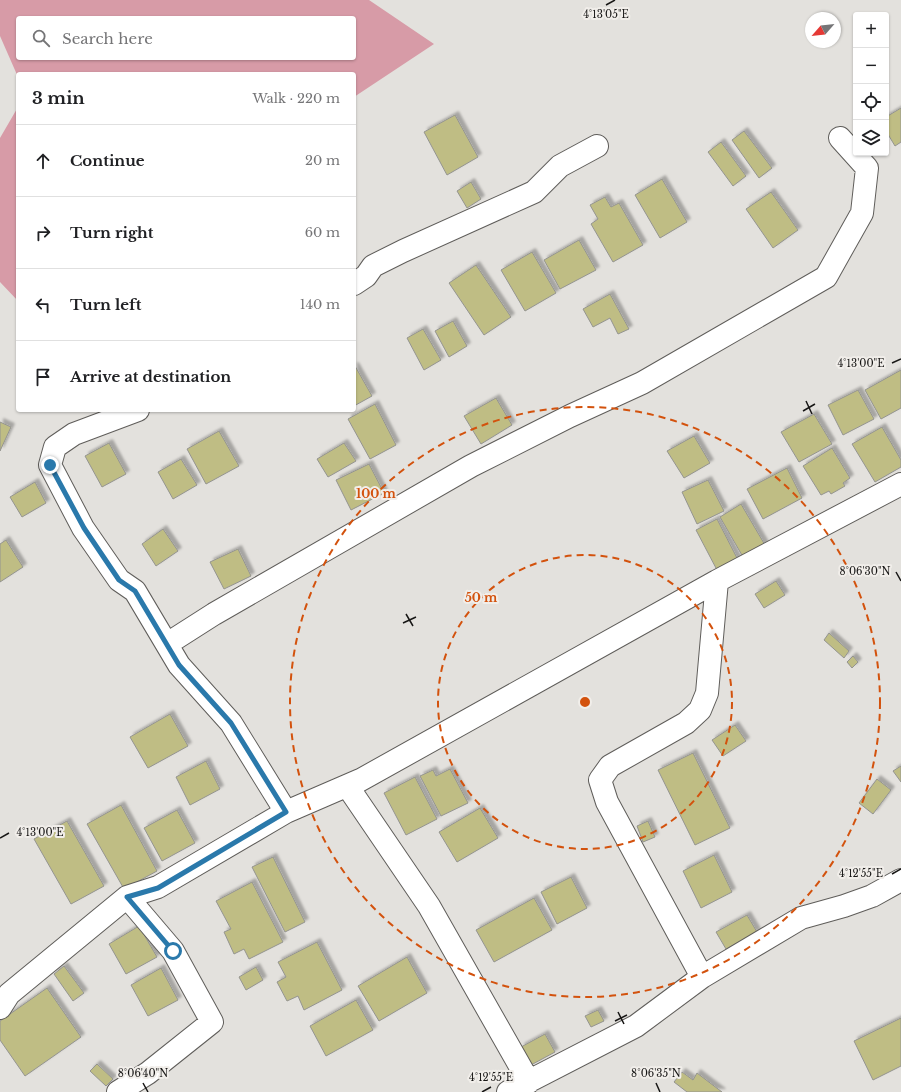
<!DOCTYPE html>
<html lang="en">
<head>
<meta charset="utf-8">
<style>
  body { margin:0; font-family:"Libre Baskerville",serif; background:#f2f2f2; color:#202124 }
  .controls { position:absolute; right:12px; top:12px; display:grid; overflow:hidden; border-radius:4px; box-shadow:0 1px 3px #0004 }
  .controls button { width:36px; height:36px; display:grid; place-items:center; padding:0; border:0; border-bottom:1px solid #e0e0e0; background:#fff; color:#202124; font:20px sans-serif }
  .compass { position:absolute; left:805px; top:12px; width:36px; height:36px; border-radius:50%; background:#fff; box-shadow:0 1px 3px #0004; rotate:242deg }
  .stop { position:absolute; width:12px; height:12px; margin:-9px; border:3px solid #2a79ab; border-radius:50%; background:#fff }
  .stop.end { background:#2a79ab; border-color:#fff; box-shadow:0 1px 4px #0008 }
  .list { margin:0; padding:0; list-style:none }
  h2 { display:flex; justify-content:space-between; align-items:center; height:52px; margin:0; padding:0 16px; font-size:17px }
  h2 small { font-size:13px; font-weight:400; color:#757577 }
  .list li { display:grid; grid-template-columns:26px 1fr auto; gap:12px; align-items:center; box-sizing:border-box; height:72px; padding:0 16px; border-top:1px solid #e0e0e0 }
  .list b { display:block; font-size:15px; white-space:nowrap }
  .list em { font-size:13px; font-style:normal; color:#757577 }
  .icon { flex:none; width:22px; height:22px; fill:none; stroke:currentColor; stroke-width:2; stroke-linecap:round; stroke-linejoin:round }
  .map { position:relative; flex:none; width:901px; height:1092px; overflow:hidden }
  .search { position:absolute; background:#fff; box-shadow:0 1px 3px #0004; left:16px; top:16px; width:340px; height:44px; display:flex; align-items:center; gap:10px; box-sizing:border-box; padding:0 14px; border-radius:4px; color:#757577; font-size:15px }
  .panel { position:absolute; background:#fff; box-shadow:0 1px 3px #0004; left:16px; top:72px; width:340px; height:340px; border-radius:4px }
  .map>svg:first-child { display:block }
  .green { fill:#d79ba7; fill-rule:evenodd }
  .building { fill:#bfbd84; stroke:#949490; filter:url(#shadow) }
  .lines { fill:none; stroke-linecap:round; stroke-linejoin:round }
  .street-casing { stroke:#5f5d5a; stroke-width:24 }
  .street { stroke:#fff; stroke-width:22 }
  .route { stroke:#2a79ab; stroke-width:5 }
  .ticks { fill:none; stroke:#181716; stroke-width:1.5 }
  .ring { fill:none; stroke:#d3520d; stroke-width:2; stroke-dasharray:7 5 }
  .ticks-label { font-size:10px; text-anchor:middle; fill:#181716; stroke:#f1eeea; stroke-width:4; stroke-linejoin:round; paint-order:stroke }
  .centre { fill:#d3520d; stroke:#f1eeea; stroke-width:2 }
  .ring-label { font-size:12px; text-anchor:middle; font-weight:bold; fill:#d3520d; stroke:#f1eeea; stroke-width:4; stroke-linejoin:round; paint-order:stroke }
</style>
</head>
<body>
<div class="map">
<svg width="901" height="1092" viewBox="0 0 901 1092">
  <defs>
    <filter id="shadow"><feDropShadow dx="3.5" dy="-3.5" stdDeviation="1" flood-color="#0004"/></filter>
  </defs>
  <rect width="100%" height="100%" fill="#e3e1dd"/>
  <path class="green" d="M0 0H369L434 44 354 97V74H18V77L0 36ZM18 18H354V58H18Z
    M18 107V301L0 282V138Z"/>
  <path class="building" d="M901 108V142L895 146 886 131V117Z
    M455 115 478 157 447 175 424 132Z
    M744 131 772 168 759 178 732 140Z
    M721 142 746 176 733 186 708 152Z
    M662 179 687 222 660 238 635 195Z
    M471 182 481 199 467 208 457 191Z
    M771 192 798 230 773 248 746 209Z
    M605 197 611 207 619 203 643 245 613 262 591 224 598 219 590 205Z
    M579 240 596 270 560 289 544 260Z
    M532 252 556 293 525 311 501 270Z
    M476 265 511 317 484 335 449 283Z
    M610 294 629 329 618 334 610 318 593 327 583 309Z
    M453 321 467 346 449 357 435 331Z
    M423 329 441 360 424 370 407 338Z
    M354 366H355L372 396 354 406Z
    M901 370V408L881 419 865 390Z
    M858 390 874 419 843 435 828 405Z
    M496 398 512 425 481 444 464 416Z
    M375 404 396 445 370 459 348 419Z
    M814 414 832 444 799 462 781 432Z
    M0 422 11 427 0 451Z
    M882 427 901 460V467L875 482 852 444Z
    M219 431 239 466 206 484 187 449Z
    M694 436 710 463 684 478 667 451Z
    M109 443 126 474 102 487 85 456Z
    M344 443 356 461 328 477 317 459Z
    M832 448 850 478 843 483 845 486 831 494 829 491 821 495 803 466Z
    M181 459 197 485 173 499 158 472Z
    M369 464 384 493 351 510 336 480Z
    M787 468 802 498 763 519 747 489Z
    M708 480 724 511 697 524 682 492Z
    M35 482 46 503 22 517 10 497Z
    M741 504 765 545 743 557 720 517Z
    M717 519 738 560 717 570 696 530Z
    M163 529 178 551 156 566 142 544Z
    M6 540 23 567 0 582V544Z
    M238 549 251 576 224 589 210 562Z
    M776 581 785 595 764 608 755 594Z
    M829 633 849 651 844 658 824 640Z
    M853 656 858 662 852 668 847 662Z
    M170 714 188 746 148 768 130 737Z
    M735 725 746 741 723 756 712 740Z
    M693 753 730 828 695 845 658 770Z
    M206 761 220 789 190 805 176 777Z
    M901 766V782L893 771Z
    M450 769 468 803 441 816 420 776 433 770 436 776Z
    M415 777 437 819 406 835 384 793Z
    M877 779 891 790 873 814 859 803Z
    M121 805 157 871 124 889 87 824Z
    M480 808 498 838 457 862 439 832Z
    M177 810 195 843 162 861 144 828Z
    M67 821 104 886 71 904 34 839Z
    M648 821 655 837 643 842 637 826Z
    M714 855 732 892 701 908 683 871Z
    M273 857 305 922 285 932 252 867Z
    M571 877 587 908 557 924 541 892Z
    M252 882 283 942 249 959 244 949 234 954 224 932 231 929 216 901Z
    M534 898 552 930 494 962 476 930Z
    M747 915 757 932 726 949 716 932Z
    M139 926 157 957 126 974 109 944Z
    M317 942 342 990 304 1010 298 996 287 1001 277 982 286 977 278 962Z
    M407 957 427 993 379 1021 358 986Z
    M64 966 84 993 73 1001 54 974Z
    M256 967 263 980 246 990 239 977Z
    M161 968 178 1000 148 1016 131 985Z
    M47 988 81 1037 25 1076 0 1040V1021Z
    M356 1000 373 1030 326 1056 310 1026Z
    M598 1010 604 1021 591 1027 585 1016Z
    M901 1018V1066L873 1080 854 1041Z
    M545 1034 555 1052 531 1065 521 1047Z
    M97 1064 113 1079 106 1086 90 1071Z
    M682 1072 693 1080 697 1073 722 1092H687L674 1082Z"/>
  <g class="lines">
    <g class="street-casing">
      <path id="street" d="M354 284 366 276 373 266 403 251 534 192 560 166 597 146
        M138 410 74 434 55 447 50 465 83 528 119 580 135 591 179 665 231 723 286 812
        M167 644 214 614 471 466 570 416 642 383 826 277 862 213 867 168 840 138
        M702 977 607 802 600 780 610 766 686 723 700 710 707 693 717 581
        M0 1008 9 994 127 897 158 887 286 812 360 780
        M529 1082 429 906 348 787 717 581 901 484
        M118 1092 148 1073 212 1022 173 951 127 897
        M508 1092 636 1026 702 977 801 918 844 906 872 896 901 880"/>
    </g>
    <use href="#street" class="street"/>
  </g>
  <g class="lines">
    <path class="route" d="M50 465 84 528 119 580 135 591 179 665 231 723 286 812 158 888 127 897 173 951"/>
  </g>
  <path class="ticks" d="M606 5 615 0M892 363 901 359M806 401 812 414M803 411 815 404M896 572 901 581M406 614 413 626M403 623 416 617M0 838 9 833M892 874 901 869M618 1012 624 1024M615 1021 627 1015M143 1083 148 1092M656 1083 660 1092M482 1092 491 1087"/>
  <g class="ring">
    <circle cx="585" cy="702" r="147"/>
    <circle cx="585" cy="702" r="295"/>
  </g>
  <g class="ticks-label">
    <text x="606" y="18">4°13'05"E</text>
    <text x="861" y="367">4°13'00"E</text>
    <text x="865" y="575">8°06'30"N</text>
    <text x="40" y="836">4°13'00"E</text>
    <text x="861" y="877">4°12'55"E</text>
    <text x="143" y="1077">8°06'40"N</text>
    <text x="656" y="1077">8°06'35"N</text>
    <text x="491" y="1081">4°12'55"E</text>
  </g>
  <circle cx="585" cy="702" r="6" class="centre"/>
  <g class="ring-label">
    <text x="376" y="498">100 m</text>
    <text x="481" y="602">50 m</text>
  </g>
</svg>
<div class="controls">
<button>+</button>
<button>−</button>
<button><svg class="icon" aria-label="locate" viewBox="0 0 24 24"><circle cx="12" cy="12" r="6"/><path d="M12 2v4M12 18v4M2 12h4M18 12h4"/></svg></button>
<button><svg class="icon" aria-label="layers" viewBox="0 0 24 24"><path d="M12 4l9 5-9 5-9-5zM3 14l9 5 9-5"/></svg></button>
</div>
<svg class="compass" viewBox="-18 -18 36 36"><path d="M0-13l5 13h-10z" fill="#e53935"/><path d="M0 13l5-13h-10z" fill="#757577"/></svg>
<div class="stop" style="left:173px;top:951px"></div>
<div class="stop end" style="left:50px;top:465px"></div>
<div class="search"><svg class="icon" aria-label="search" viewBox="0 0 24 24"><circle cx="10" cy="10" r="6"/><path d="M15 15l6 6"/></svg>Search here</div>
<section class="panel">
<h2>3 min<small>Walk · 220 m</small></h2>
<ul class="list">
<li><svg class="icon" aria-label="ahead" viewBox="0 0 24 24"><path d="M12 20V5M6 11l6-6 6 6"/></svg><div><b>Continue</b></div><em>20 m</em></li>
<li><svg class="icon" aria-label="right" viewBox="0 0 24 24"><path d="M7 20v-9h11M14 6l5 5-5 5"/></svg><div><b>Turn right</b></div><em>60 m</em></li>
<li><svg class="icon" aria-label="left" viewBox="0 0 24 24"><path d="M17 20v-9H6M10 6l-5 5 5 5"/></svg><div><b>Turn left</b></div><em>140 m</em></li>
<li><svg class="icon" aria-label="arrive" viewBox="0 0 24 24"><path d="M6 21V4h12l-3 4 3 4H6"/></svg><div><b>Arrive at destination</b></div></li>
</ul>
</section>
</div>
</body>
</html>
